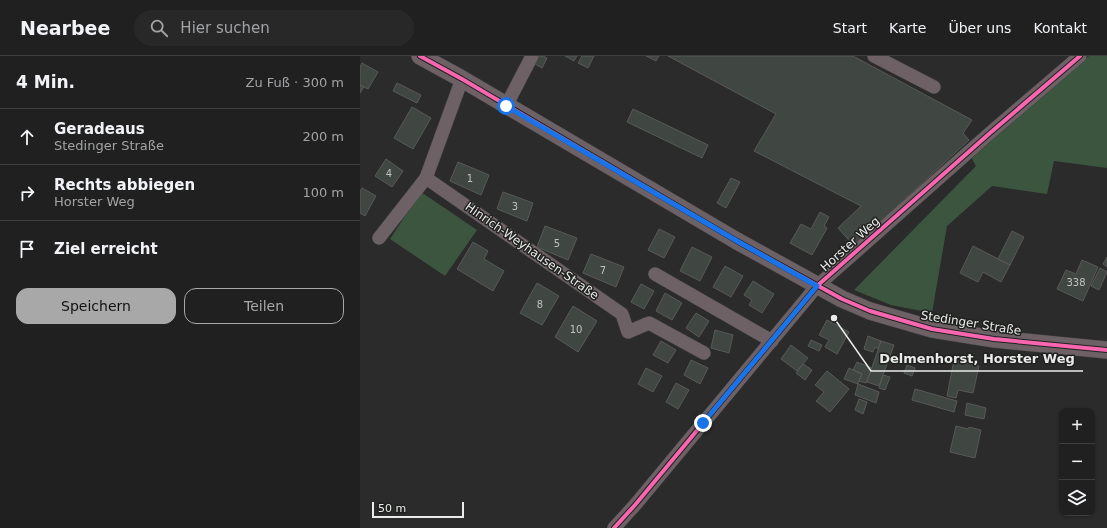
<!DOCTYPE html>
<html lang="de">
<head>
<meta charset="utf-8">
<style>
  body { margin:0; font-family:"DejaVu Sans",sans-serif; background:#282829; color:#f1f3f6 }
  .controls { position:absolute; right:12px; bottom:12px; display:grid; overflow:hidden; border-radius:8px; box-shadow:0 1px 3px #0004 }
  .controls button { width:36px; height:36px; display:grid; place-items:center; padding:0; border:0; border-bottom:1px solid #3d3e3e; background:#202020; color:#f1f3f6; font:20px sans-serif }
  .scale { position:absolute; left:12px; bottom:10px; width:92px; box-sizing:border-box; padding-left:4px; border:2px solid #eaebea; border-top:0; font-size:11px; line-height:14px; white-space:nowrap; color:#eaebea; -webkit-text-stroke:3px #202220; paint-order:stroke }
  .stop { position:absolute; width:12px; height:12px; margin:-9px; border:3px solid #1a73e8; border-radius:50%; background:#fff }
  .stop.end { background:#1a73e8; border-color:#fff; box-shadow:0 1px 4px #0008 }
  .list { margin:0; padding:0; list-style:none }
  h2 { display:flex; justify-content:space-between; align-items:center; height:52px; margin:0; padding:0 16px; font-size:17px }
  h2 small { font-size:13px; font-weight:400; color:#a2a3a5 }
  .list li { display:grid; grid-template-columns:26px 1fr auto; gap:12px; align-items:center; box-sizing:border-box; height:56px; padding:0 16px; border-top:1px solid #3d3e3e }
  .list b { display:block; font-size:15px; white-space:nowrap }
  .list p { margin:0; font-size:13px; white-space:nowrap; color:#a2a3a5 }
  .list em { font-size:13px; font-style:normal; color:#a2a3a5 }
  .actions { display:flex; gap:8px; padding:12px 16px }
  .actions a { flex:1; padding:9px 0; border:1px solid #a7a8a7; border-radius:12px; text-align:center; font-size:14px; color:#a7a8a7 }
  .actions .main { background:#a7a8a7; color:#111 }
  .icon { flex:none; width:22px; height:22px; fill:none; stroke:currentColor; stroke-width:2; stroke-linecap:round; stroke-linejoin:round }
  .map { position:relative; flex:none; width:747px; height:472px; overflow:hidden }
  header { display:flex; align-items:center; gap:24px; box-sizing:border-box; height:56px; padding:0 20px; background:#202020; border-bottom:1px solid #3d3e3e }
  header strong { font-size:19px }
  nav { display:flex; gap:22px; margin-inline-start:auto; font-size:14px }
  .search { width:280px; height:36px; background:#282829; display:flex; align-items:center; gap:10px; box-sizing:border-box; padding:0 14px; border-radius:22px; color:#a2a3a5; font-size:15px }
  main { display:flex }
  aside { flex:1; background:#202020 }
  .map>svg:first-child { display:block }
  .green { fill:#3c553f }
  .building { fill:#404641; stroke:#585958 }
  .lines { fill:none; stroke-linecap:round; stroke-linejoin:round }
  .minor-casing { stroke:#464646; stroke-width:14 }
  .major-casing { stroke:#464646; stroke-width:18 }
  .minor { stroke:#6d6166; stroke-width:13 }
  .major { stroke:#6d6166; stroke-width:17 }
  .cycleway-casing { stroke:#202220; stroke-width:6 }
  .cycleway { stroke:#f766af; stroke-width:4 }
  .route { stroke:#1a73e8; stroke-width:5 }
  .labels { text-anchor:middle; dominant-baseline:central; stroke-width:3; stroke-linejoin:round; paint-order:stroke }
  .number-label { font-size:10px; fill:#c0c2c0 }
  .street-label { font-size:12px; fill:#eaebea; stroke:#202220 }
  .leader { fill:none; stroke:#eaebea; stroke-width:1.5 }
  .callout-dot { fill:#eaebea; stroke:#202220; stroke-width:1.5 }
  .callout-label { font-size:13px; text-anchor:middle; font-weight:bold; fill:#eaebea; stroke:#202220; stroke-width:3; stroke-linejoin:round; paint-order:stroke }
</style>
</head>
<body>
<header>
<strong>Nearbee</strong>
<div class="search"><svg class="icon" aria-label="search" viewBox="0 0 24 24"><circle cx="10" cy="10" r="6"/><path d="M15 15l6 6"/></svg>Hier suchen</div>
<nav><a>Start</a><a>Karte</a><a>Über uns</a><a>Kontakt</a></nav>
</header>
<main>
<aside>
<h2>4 Min.<small>Zu Fuß · 300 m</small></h2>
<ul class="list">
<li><svg class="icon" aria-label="ahead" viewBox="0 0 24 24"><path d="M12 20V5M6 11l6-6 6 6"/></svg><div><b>Geradeaus</b><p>Stedinger Straße</p></div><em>200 m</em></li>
<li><svg class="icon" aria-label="right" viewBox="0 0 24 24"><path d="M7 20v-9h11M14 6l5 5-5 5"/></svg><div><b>Rechts abbiegen</b><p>Horster Weg</p></div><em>100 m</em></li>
<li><svg class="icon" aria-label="arrive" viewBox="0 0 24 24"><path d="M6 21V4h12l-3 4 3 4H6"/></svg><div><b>Ziel erreicht</b></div></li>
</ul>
<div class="actions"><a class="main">Speichern</a><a>Teilen</a></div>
</aside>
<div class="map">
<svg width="747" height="472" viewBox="0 0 747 472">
  <rect width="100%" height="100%" fill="#2b2b2b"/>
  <path class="green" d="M729 0H747V112L694 105 687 138 632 130 587 170 572 257 531 249 494 234 616 110 610 99Z
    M61 136 117 174 85 220 30 183Z"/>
  <path class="building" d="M179 0H183L187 2 182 12 175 8Z
    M205 0H217L214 5Z
    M222 0H234L228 12 218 7Z
    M286 0H299L296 5Z
    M308 0H493L612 64 603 77 609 84 494 190 478 172 501 150 394 95 416 58Z
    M2 7 18 16 8 33 0 29V11Z
    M37 27 61 39 57 47 33 35Z
    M0 29 4 31 0 37Z
    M52 51 71 62 53 93 34 82Z
    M273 53 348 89 342 102 267 66Z
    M26 103 43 115 32 131 15 120Z
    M98 106 129 119 121 139 90 125Z
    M371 122 380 126 366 152 357 147Z
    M2 132 16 140 5 160 0 157V135Z
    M143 136 173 147 167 165 137 153Z
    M460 156 469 161 464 170 467 172 452 199 430 187 441 168 451 173Z
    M185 170 217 182 208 204 177 191Z
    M299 173 315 181 304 202 288 194Z
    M652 175 664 181 650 209 638 203Z
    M113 186 128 195 124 203 144 215 133 235 97 213Z
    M613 190 650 209 641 226 623 216 618 226 600 217Z
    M332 191 352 201 340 225 320 215Z
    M231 198 264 211 256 231 223 217Z
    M747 201V211L743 208Z
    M722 204 738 211 723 245 697 233 706 214 716 218Z
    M365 210 383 220 371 241 353 231Z
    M740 212 747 216 739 234 731 230Z
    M393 225 414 238 402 257 389 249 392 244 384 239Z
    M177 227 199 240 182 269 160 257Z
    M281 228 294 235 284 253 271 246Z
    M305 237 322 247 312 264 296 255Z
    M213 250 237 265 218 296 195 281Z
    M336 257 349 265 339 281 326 272Z
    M467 264 489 276 477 298 465 291 469 284 459 279Z
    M355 274 373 279 369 297 351 292Z
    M508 280 521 285 518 293 515 291 513 296 504 293Z
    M451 284 462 289 459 295 448 290Z
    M301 285 316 294 308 307 293 299Z
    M521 285 534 289 519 330 507 326Z
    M431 289 448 302 437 315 421 303Z
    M331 304 348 312 340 328 324 319Z
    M594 304 619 310 613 337 598 334 596 342 587 340Z
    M497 306 512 312 506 327 499 325 502 318 493 314Z
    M443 308 452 314 445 324 436 317Z
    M547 309 555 312 552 320 544 317Z
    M286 312 302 320 293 336 278 328Z
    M489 312 502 318 498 328 484 323Z
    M467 315 489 333 470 356 456 345 464 336 455 329Z
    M523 319 530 321 525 334 519 332Z
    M316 327 329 334 318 353 306 346Z
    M498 328 519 336 516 347 495 339Z
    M555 333 597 345 594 356 552 344Z
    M499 343 507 346 503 358 495 354Z
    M607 347 626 352 624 363 605 359Z
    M596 370 608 373 609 371 621 374 615 402 590 396Z"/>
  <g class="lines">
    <g class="minor-casing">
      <path id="minor" d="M514 0 574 31
        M146 50 172 0
        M66 122 262 258 268 276 289 267 344 297
        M19 182 66 122 102 23
        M295 218 412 285
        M254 472 275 449 457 230 630 77 720 0"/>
    </g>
    <g class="major-casing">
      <path id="major" d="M60 0 102 23 377 185 482 243 510 255 572 273 634 283 747 294"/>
    </g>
    <use href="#minor" class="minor"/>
    <use href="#major" class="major"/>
    <g class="cycleway-casing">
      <path id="cycleway" d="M60 0 102 23 377 185 482 243 510 255 572 273 634 283 747 294
        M254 472 275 449 457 230 630 77 720 0"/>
    </g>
    <use href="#cycleway" class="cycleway"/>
  </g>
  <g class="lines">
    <path class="route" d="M146 50 377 185 457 230 343 367"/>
  </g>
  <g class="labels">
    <g class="number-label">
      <text x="29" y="117">4</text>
      <text x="110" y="122">1</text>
      <text x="155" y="150">3</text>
      <text x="197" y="187">5</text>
      <text x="243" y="214">7</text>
      <text x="716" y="226">338</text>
      <text x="180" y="248">8</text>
      <text x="216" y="273">10</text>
    </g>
    <g class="street-label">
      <text transform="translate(490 188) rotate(-42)">Horster Weg</text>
      <text transform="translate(172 195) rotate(35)">Hinrich-Weyhausen-Straße</text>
      <text transform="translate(611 267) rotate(9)">Stedinger Straße</text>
    </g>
  </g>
  <path class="leader" d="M474 262L511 315H723"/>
  <circle class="callout-dot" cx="474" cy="262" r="4"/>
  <g class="callout-label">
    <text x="617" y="307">Delmenhorst, Horster Weg</text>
  </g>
</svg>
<div class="controls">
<button>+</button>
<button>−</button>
<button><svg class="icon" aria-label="layers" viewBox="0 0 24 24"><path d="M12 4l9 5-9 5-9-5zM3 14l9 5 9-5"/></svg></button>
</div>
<div class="scale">50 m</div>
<div class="stop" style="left:146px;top:50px"></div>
<div class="stop end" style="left:343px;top:367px"></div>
</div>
</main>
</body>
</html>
